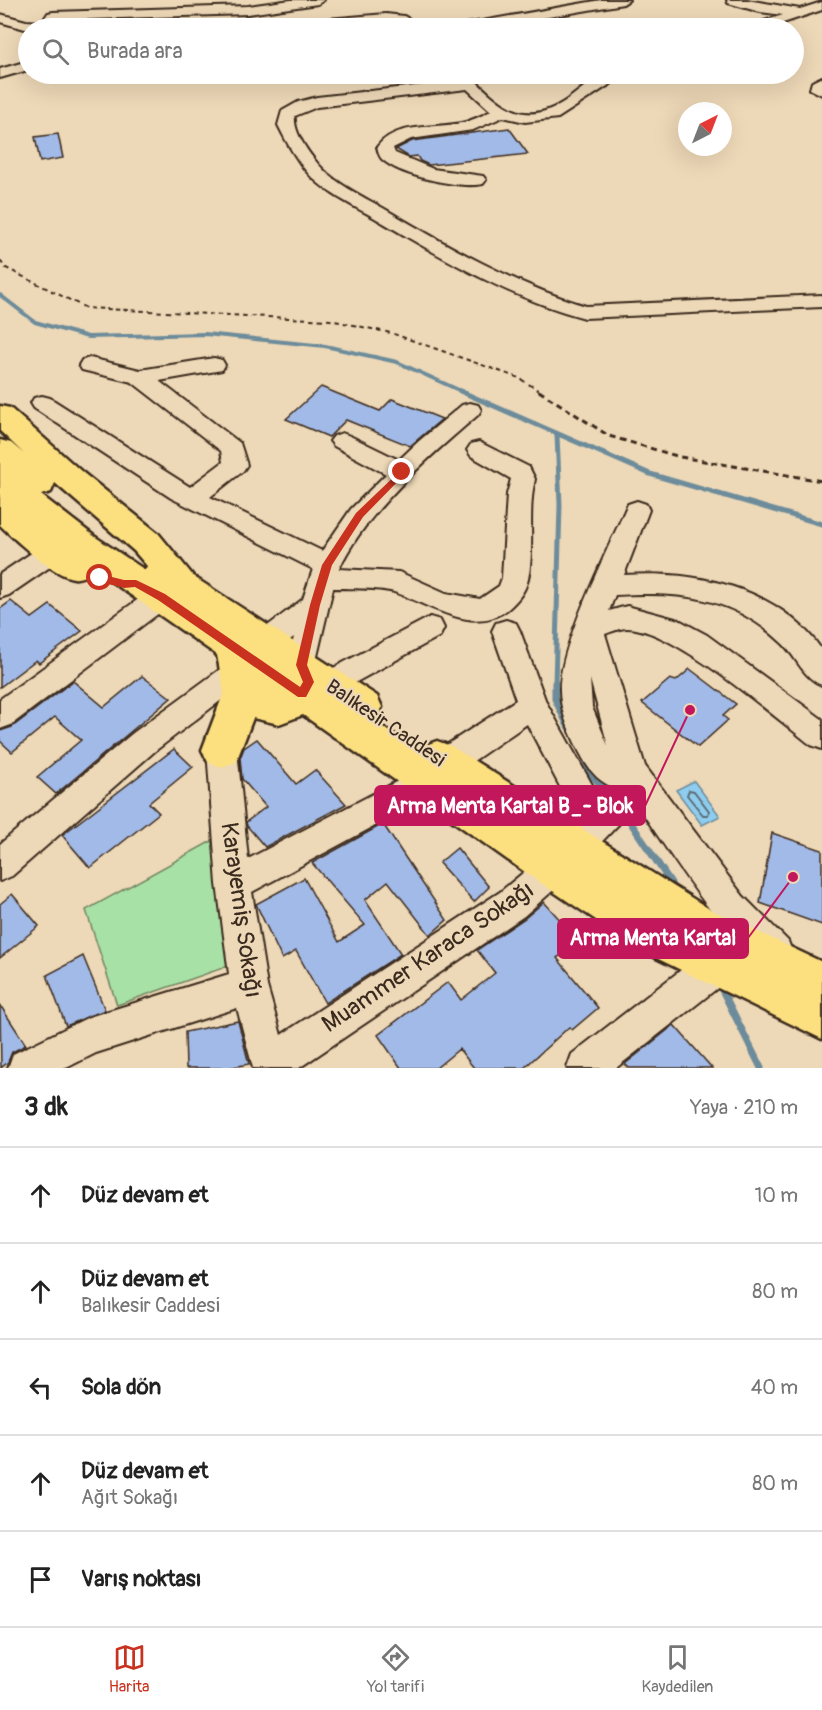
<!DOCTYPE html>
<html lang="tr">
<head>
<meta charset="utf-8">
<style>
  body { margin:0; font-family:Pangolin,sans-serif; background:#f2f2f2; color:#222 }
  .compass { position:absolute; left:678px; top:102px; width:54px; height:54px; border-radius:50%; background:#fff; box-shadow:0 6px 24px #0002; rotate:42deg }
  .stop { position:absolute; width:18px; height:18px; margin:-14px; border:4px solid #c8321e; border-radius:50%; background:#fff }
  .stop.end { background:#c8321e; border-color:#fff; box-shadow:0 2px 6px #0008 }
  .list { margin:0; padding:0; list-style:none }
  h2 { display:flex; justify-content:space-between; align-items:center; height:78px; margin:0; padding:0 24px; font-size:26px }
  h2 small { font-size:20px; font-weight:400; color:#767676 }
  .list li { display:grid; grid-template-columns:39px 1fr auto; gap:18px; align-items:center; box-sizing:border-box; height:96px; padding:0 24px; border-top:2px solid #e0e0e0 }
  .list b { display:block; font-size:22px; white-space:nowrap }
  .list p { margin:0; font-size:20px; white-space:nowrap; color:#767676 }
  .list em { font-size:20px; font-style:normal; color:#767676 }
  .icon { flex:none; width:33px; height:33px; fill:none; stroke:currentColor; stroke-width:2; stroke-linecap:round; stroke-linejoin:round }
  .map { position:relative; flex:none; width:822px; height:1068px; overflow:hidden }
  .search { position:absolute; background:#fff; box-shadow:0 6px 24px #0002; left:18px; right:18px; top:18px; height:66px; display:flex; align-items:center; gap:15px; box-sizing:border-box; padding:0 21px; border-radius:33px; color:#767676; font-size:22px }
  .sheet { height:558px; background:#fff }
  nav { display:flex; justify-content:space-around; align-items:center; box-sizing:border-box; height:84px; border-top:2px solid #e0e0e0; background:#fff; font-size:16px; color:#767676 }
  nav a { display:grid; justify-items:center; gap:3px }
  nav .on { color:#c8321e }
  .map>svg:first-child { display:block }
  .green { fill:#a8e1a6; stroke:#728662; stroke-width:1.5 }
  .water { fill:#8ecdef; stroke:#6d8c9b; stroke-width:1.5 }
  .lines { fill:none; stroke-linecap:round; stroke-linejoin:round }
  .shore { stroke:#5c6b72; stroke-width:2 }
  .stream-far2 { stroke:#6d8c9b; stroke-width:4 }
  .stream-far1 { stroke:#6d8c9b; stroke-width:5 }
  .stream { stroke:#6d8c9b; stroke-width:7 }
  .building { fill:#a2bae7; stroke:#3b2a1e; stroke-width:1.5 }
  .minor-casing { stroke:#3b2a1e; stroke-width:4 }
  .major-casing { stroke:#3b2a1e; stroke-width:5 }
  .path-far1 { stroke:#3b2a1e; stroke-width:2; stroke-dasharray:4.5 4; stroke-linecap:butt }
  .path { stroke:#3b2a1e; stroke-width:3; stroke-dasharray:6 4.5; stroke-linecap:butt }
  .minor { fill:#edd8b7; fill-rule:evenodd }
  .major { fill:#fce080; fill-rule:evenodd }
  .route { fill:#c8321e }
  .labels { text-anchor:middle; dominant-baseline:central; stroke-width:4.5; stroke-linejoin:round; paint-order:stroke }
  .street-label { font-size:20px; fill:#3b2a1e; stroke:#edd8b7 }
  .near-street-label { font-size:24px; fill:#3b2a1e; stroke:#edd8b7 }
  .leader { fill:none; stroke:#c2185b; stroke-width:2 }
  .callout-dot { fill:#c2185b; stroke:#edd8b7; stroke-width:2 }
  .callout { fill:#c2185b; stroke:#c2185b; stroke-width:2 }
  .callout-label { font-size:21px; text-anchor:middle; font-weight:bold; fill:#fff }
</style>
</head>
<body>
<div class="map">
<svg width="822" height="1068" viewBox="0 0 822 1068">
  <rect width="100%" height="100%" fill="#edd8b7"/>
  <filter id="ink" filterUnits="userSpaceOnUse"><feTurbulence type="fractalNoise" baseFrequency=".0167" numOctaves="2"/><feDisplacementMap in="SourceGraphic" scale="12" xChannelSelector="R" yChannelSelector="G"/><feConvolveMatrix kernelMatrix="1 2 1 2 8 2 1 2 1" color-interpolation-filters="sRGB"/></filter>
  <g filter="url(#ink)">
    <path class="green" d="M219 837 237 963 117 1005 86 910Z"/>
    <path class="water" d="M694 781 720 816 702 825 676 790Z"/>
    <g class="lines">
      <path class="shore" d="M689 790 694 791 709 811 708 815H703L687 795Z"/>
      <path class="stream-far2" d="M0 295 35 322 88 337 205 334 325 346 397 362 463 392"/>
      <path class="stream-far1" d="M460 391 650 474 822 524
        M555 684 560 505 557 435"/>
      <path class="stream" d="M555 683V699L569 728
        M586 763 592 775 604 789
        M625 814 671 883
        M720 986 761 1068"/>
    </g>
    <path class="building" d="M509 128 528 154 429 165 420 161 417 156 409 157 396 149 412 141Z
      M58 134 63 158 40 162 35 137Z
      M321 387 380 411 392 399 442 419 410 446 346 420 329 437 286 419Z
      M11 601 32 618 50 605 82 631 39 663 36 660 0 687V609Z
      M690 669 736 704 723 716 728 720 698 747 642 703 670 679 676 681Z
      M142 676 171 698 56 794 37 777 81 740 55 717 12 752 0 741V731L12 727 73 681 104 707Z
      M257 739 296 784 315 770 346 804 265 847 247 826 246 822 266 807 242 779 240 758 244 748Z
      M174 749 193 767 149 803 159 813 90 868 62 835Z
      M383 824 447 920 430 935 388 881 365 900 401 954 325 1003 296 951 282 959 256 904 304 878 339 942 365 925 312 863Z
      M772 833 822 850V925L760 903Z
      M457 848 489 887 474 902 439 863Z
      M12 894 39 926 0 958V904Z
      M544 902 580 942 557 958 598 1008 572 1030 569 1027 524 1068H474L459 1049 436 1068H401L378 1035 448 982 461 1000 495 973 477 950 525 918Z
      M83 956 105 1010 66 1026 47 975Z
      M0 1005 26 1045 12 1052 8 1062 1 1068Z
      M238 1021 249 1064 228 1068H186L185 1032Z
      M674 1025 712 1068H629L625 1064Z"/>
    <g class="lines">
      <g class="minor-casing">
        <path id="minor" d="M291 0H324L318 4 248 14 57 20 54 23 67 25 68 28 25 29 0 22V14L26 21 42 22 48 13 53 12 248 6Z
          M601 0H629L623 4 485 28H458L465 24Z
          M727 0H747L800 9 822 2V10L768 28H750L751 25 783 15 760 12 728 3Z
          M386 14 404 16 424 28C410 29 400 23 386 22L309 28H261L268 24Z
          M28 61V70L0 78V69Z
          M454 74H469C505 111 529 131 576 93 592 80 605 72 626 74L558 118 525 122 503 117 473 130 411 139 393 148 395 153 433 169 483 176 486 180 483 184C460 189 401 176 383 160 379 157 378 151 377 147 395 122 434 129 461 123 471 121 481 116 491 111L467 89 317 107 295 116C293 132 308 152 318 164 335 184 362 196 383 208 448 246 514 284 586 306L822 295V307L585 318C510 299 441 257 375 218 352 205 324 192 307 172 295 158 286 141 278 125L282 111 298 102 317 97 459 81Z
          M822 77V95L810 89 812 82Z
          M90 358 140 370 214 358 222 360 225 365 222 370 159 381 240 443 247 465 243 471 210 497 322 551 351 509 386 474 334 446 330 441 334 436 342 433 350 436 399 460 419 441 462 405 470 403 478 405 481 410 478 415C431 455 365 512 339 569L399 572 446 593 480 599 499 586 502 578 507 494 511 479 471 456 467 450 471 444 479 442 529 467 535 479C527 512 535 547 528 579 525 592 518 600 508 609 475 636 430 605 397 593 381 587 351 589 333 588L315 665 311 673 301 677 291 673 287 665 294 637C280 647 275 656 257 650L253 642 257 634 303 599 313 569 171 498 34 408 31 403 34 398 42 396 50 398 190 487 223 462 221 451 132 382 82 370 79 365 82 360Z
          M637 501 646 504 649 510 624 575C696 570 778 587 822 650V685C804 679 796 656 782 643 733 596 680 591 615 595L609 611 627 606 679 620 707 635 822 719V749L811 745C773 716 673 628 627 628 620 628 611 632 605 634L645 766 743 896 788 941 793 954 788 967 775 972C733 955 665 845 637 805L585 859 573 863 568 861 571 868 566 879 524 916 299 1068H253L237 1008 96 1053 66 1068H8L13 1054 89 1017 229 974 217 884 207 750 211 741 222 737 233 741 237 750 248 859 419 770 431 767 430 763 434 753 516 700 492 631 496 623 506 620 516 623 520 631 546 702 600 799 612 787C593 778 586 765 577 747 569 730 560 710 560 690 559 646 606 554 625 510L628 504ZM590 679 608 746 592 707ZM527 724 578 821 561 837 557 848 559 854 554 852 542 857 500 892 281 1035 267 986 252 892 441 790 446 780 444 776 456 773Z
          M54 542 63 544 67 551 63 558 9 595 0 598V574L45 544Z
          M161 587 171 590 174 597 171 604 11 725 0 729V699L151 590Z
          M430 617 440 620 444 628 440 636 338 692 328 696 318 692 313 684 318 676Z
          M240 658 250 662 254 670 250 678 155 751 12 876 0 881V844L133 733 230 662Z
          M716 948 729 953 734 966 729 979 616 1068H567L572 1054 703 953Z"/>
      </g>
      <g class="major-casing">
        <path id="major" d="M0 406 10 408 82 472 158 533 194 577 377 696 382 707 377 718 372 720 420 751 423 746 437 741 451 746 711 910 822 962V1039L644 952 539 882 303 715 279 724 253 718 236 762 222 767 208 762 202 750 224 692 217 655 92 568 88 575C84 576 79 579 74 578 54 576 15 540 0 525V440L11 443 24 454 0 431ZM55 483 134 551 147 566 145 570 94 536 41 495 51 492Z"/>
      </g>
      <path class="path-far1" d="M0 261 6 268 86 308 330 320 391 333 519 378 541 392"/>
      <path class="path" d="M539 391 609 436 680 457 822 481"/>
      <use href="#minor" class="minor"/>
      <use href="#major" class="major"/>
    </g>
  </g>
  <path class="route" d="M402 469 405 470V474L363 517 332 565 320 605 307 665 314 682 306 697H298L158 600 135 587 124 588 97 581 95 578 100 574 124 580H136L165 594 300 687 303 682 296 665 310 605 322 565 356 513Z"/>
  <g class="labels">
    <g class="street-label">
      <text transform="translate(386 723) rotate(34)">Balıkesir Caddesi</text>
    </g>
    <g class="near-street-label">
      <text transform="translate(241 910) rotate(82)">Karayemiş Sokağı</text>
      <text transform="translate(428 957) rotate(-34)">Muammer Karaca Sokağı</text>
    </g>
  </g>
  <path class="leader" d="M690 710L645 806M793 877L748 938"/>
  <g class="callout-dot">
    <circle cx="690" cy="710" r="6"/>
    <circle cx="793" cy="877" r="6"/>
  </g>
  <g class="callout">
    <rect x="375" y="786" width="270" height="39" rx="6"/>
    <rect x="558" y="919" width="190" height="39" rx="6"/>
  </g>
  <g class="callout-label">
    <text x="510" y="813">Arma Menta Kartal B_- Blok</text>
    <text x="653" y="945">Arma Menta Kartal</text>
  </g>
</svg>
<svg class="compass" viewBox="-18 -18 36 36"><path d="M0-13l5 13h-10z" fill="#e53935"/><path d="M0 13l5-13h-10z" fill="#767676"/></svg>
<div class="stop" style="left:100px;top:578px"></div>
<div class="stop end" style="left:402px;top:472px"></div>
<div class="search"><svg class="icon" aria-label="search" viewBox="0 0 24 24"><circle cx="10" cy="10" r="6"/><path d="M15 15l6 6"/></svg>Burada ara</div>
</div>
<section class="sheet">
<h2>3 dk<small>Yaya · 210 m</small></h2>
<ul class="list">
<li><svg class="icon" aria-label="ahead" viewBox="0 0 24 24"><path d="M12 20V5M6 11l6-6 6 6"/></svg><div><b>Düz devam et</b></div><em>10 m</em></li>
<li><svg class="icon" aria-label="ahead" viewBox="0 0 24 24"><path d="M12 20V5M6 11l6-6 6 6"/></svg><div><b>Düz devam et</b><p>Balıkesir Caddesi</p></div><em>80 m</em></li>
<li><svg class="icon" aria-label="left" viewBox="0 0 24 24"><path d="M17 20v-9H6M10 6l-5 5 5 5"/></svg><div><b>Sola dön</b></div><em>40 m</em></li>
<li><svg class="icon" aria-label="ahead" viewBox="0 0 24 24"><path d="M12 20V5M6 11l6-6 6 6"/></svg><div><b>Düz devam et</b><p>Ağıt Sokağı</p></div><em>80 m</em></li>
<li><svg class="icon" aria-label="arrive" viewBox="0 0 24 24"><path d="M6 21V4h12l-3 4 3 4H6"/></svg><div><b>Varış noktası</b></div></li>
</ul>
</section>
<nav>
<a class="on"><svg class="icon" aria-label="map" viewBox="0 0 24 24"><path d="M3 6l6-2 6 2 6-2v14l-6 2-6-2-6 2zM9 4v14M15 6v14"/></svg>Harita</a>
<a><svg class="icon" aria-label="directions" viewBox="0 0 24 24"><path d="M12 3l9 9-9 9-9-9zM9 14v-3h6M13 9l2 2-2 2"/></svg>Yol tarifi</a>
<a><svg class="icon" aria-label="saved" viewBox="0 0 24 24"><path d="M7 4h10v16l-5-4-5 4z"/></svg>Kaydedilen</a>
</nav>
</body>
</html>
